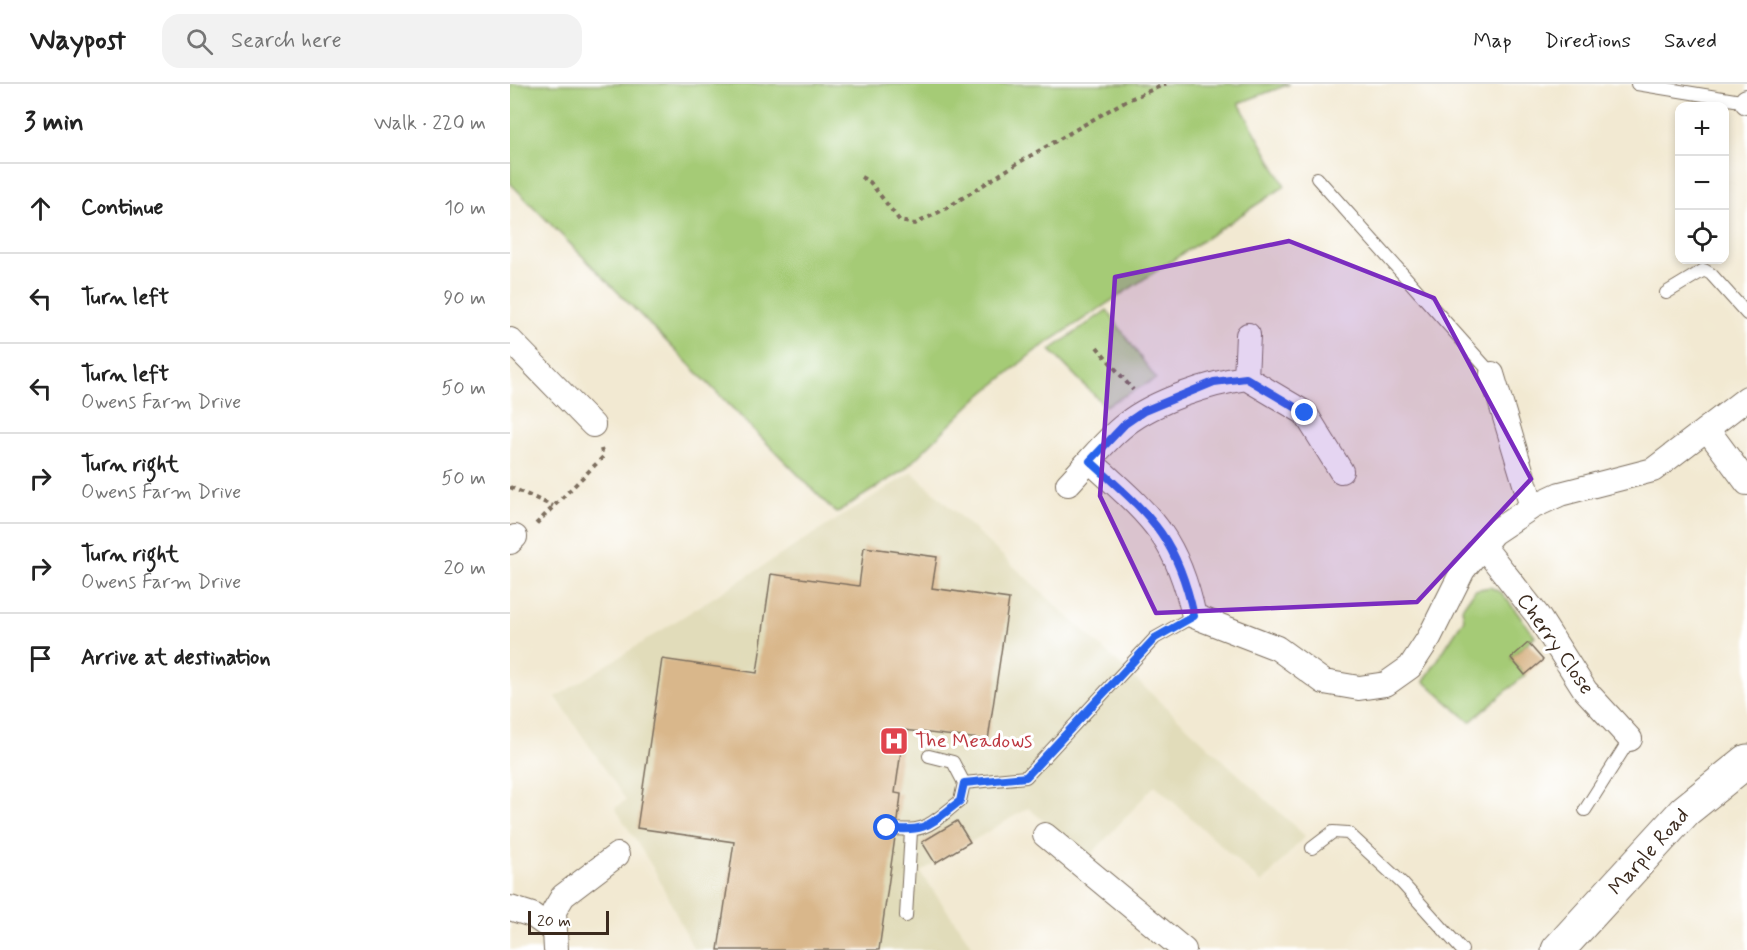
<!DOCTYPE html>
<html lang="en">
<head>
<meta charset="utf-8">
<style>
  body { margin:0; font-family:Mynerve,sans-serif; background:#f2f2f2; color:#222 }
  .controls { position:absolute; right:18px; top:18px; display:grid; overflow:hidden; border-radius:12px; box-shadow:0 3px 9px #0003 }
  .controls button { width:54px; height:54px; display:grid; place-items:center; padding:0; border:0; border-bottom:2px solid #e0e0e0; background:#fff; color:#222; font:30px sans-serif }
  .scale { position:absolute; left:18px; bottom:15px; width:81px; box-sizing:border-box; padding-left:6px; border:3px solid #3b2a1e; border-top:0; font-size:16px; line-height:21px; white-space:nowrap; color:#3b2a1e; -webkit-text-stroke:4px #fff; paint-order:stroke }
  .stop { position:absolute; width:18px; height:18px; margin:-14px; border:4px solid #2563eb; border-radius:50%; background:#fff }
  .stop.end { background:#2563eb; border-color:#fff; box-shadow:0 2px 6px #0008 }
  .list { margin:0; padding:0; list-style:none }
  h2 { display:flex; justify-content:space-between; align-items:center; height:78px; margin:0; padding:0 24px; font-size:26px }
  h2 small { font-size:20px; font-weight:400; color:#767676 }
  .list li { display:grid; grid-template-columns:39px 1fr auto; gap:18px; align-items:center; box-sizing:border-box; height:90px; padding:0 24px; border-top:2px solid #e0e0e0 }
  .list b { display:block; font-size:22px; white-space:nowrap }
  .list p { margin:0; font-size:20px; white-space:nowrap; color:#767676 }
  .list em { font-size:20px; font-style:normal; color:#767676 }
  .icon { flex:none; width:33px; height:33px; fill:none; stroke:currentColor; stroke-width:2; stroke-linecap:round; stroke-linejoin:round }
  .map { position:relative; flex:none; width:1237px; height:866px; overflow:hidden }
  header { display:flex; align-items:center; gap:36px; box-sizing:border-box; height:84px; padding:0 30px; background:#fff; border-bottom:2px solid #e0e0e0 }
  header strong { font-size:28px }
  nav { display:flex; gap:33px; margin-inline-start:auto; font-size:21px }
  .search { width:420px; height:54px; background:#f2f2f2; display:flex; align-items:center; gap:15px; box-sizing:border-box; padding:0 21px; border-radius:18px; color:#767676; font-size:22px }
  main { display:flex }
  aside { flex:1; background:#fff }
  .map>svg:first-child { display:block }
  .built { fill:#e1dcba }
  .green { fill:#a5cb76; stroke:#707a4a; stroke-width:1.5 }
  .building { fill:#d9b78b }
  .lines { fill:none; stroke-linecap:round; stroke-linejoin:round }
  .service-casing { stroke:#7b6d5d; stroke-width:14 }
  .minor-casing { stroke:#7b6d5d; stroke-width:26 }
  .primary-casing { stroke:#7b6d5d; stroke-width:35 }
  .path { stroke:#7b6d5d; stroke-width:4; stroke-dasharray:4.5 4.5; stroke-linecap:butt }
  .service { stroke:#fff; stroke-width:12 }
  .minor { stroke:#fff; stroke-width:24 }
  .primary { stroke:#fff; stroke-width:33 }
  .route { stroke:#2563eb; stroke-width:8 }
  .marked { fill:#7b2cbf; fill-opacity:0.2; stroke:#7b2cbf; stroke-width:4.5; stroke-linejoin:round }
  .labels { text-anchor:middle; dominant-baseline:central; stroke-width:6; stroke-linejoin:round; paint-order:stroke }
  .street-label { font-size:21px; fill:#3b2a1e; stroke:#fff }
  .health-label { font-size:21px; fill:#be3a42; stroke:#fff; text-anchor:start }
</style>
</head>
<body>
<header>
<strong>Waypost</strong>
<div class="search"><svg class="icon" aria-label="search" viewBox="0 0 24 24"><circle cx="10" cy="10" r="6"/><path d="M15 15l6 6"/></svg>Search here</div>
<nav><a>Map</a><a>Directions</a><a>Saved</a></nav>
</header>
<main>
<aside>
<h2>3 min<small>Walk · 220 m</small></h2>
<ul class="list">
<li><svg class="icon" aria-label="ahead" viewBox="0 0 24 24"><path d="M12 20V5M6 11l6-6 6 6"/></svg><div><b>Continue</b></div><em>10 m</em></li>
<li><svg class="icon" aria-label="left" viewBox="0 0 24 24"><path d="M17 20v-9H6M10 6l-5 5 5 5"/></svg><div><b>Turn left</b></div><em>90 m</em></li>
<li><svg class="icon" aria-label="left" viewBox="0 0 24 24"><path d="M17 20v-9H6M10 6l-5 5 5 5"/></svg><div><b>Turn left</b><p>Owens Farm Drive</p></div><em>50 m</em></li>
<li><svg class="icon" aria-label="right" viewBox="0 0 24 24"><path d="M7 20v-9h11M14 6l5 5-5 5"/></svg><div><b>Turn right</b><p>Owens Farm Drive</p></div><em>50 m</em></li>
<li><svg class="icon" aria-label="right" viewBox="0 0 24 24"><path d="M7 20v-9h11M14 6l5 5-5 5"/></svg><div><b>Turn right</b><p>Owens Farm Drive</p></div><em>20 m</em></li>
<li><svg class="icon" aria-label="arrive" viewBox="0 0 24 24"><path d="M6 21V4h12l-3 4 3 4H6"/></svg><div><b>Arrive at destination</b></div></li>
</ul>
</aside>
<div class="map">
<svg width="1237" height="866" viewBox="0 0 1237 866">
  <rect width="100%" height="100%" fill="#fff"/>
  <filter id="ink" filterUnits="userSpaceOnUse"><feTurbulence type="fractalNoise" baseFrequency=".0167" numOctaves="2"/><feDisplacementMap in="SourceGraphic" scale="12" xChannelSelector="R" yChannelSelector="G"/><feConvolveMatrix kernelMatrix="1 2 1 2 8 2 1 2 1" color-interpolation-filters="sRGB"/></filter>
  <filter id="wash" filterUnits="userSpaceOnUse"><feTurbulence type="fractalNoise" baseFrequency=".008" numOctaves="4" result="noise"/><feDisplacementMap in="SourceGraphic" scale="24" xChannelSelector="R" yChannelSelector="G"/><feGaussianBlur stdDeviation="1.35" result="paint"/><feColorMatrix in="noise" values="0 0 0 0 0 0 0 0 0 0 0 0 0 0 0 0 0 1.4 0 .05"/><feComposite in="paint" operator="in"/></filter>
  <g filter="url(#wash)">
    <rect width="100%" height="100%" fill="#f2e9d2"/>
    <path class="built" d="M402 388 795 752 752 799 645 701 579 773 518 724 410 788 465 866H184L145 787 105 724 116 716 46 613Z"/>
    <path class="green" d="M0 0H780L729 19 775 102 525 267 463 318 394 386 326 429 0 99Z
      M597 226 646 295 595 322 540 266Z
      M980 503 992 509 1025 552 1001 574 1015 591 960 638 914 597 954 535 952 524 965 506Z"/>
    <g id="blocks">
      <path class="building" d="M354 463 427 473 422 504 499 515 478 656 394 646 385 709 391 710 388 737 374 736 369 743 373 751 385 753 369 866H208L224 758 127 744 152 575 247 589 261 490 349 502Z
        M1018 559 1033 576 1015 591 1001 574Z
        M447 737 460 758 425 779 412 758Z"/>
    </g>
  </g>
  <g filter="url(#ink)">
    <use href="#blocks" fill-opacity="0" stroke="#7b6d5d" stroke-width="1.5"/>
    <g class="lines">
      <g class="service-casing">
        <path id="service" d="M1127 0 1237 18
          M807 94 982 290
          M1156 209 1194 186 1201 190 1237 230
          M419 672 443 678 454 699 516 693 645 554 684 532
          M1075 726 1120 655
          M377 744C417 750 420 740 450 717L454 699
          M802 764 823 748 838 749 892 799 952 866
          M396 832 401 747"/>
      </g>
      <g class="minor-casing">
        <path id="minor" d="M1237 17V18
          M0 256 83 341
          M982 290 1022 423
          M736 294 795 329 831 387
          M1197 345 1237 399
          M580 377C639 431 666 450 684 532L767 564 814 598 849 604 876 600 900 583 919 554 953 486 983 449 1022 423 1050 410 1143 386 1237 314
          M558 400C577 380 595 356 616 340 645 317 700 299 736 294L738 251
          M0 458 5 453
          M973 462 1028 532 1075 606 1120 655
          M535 751 674 866
          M0 824 22 831 45 847
          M46 866 44 827 53 812 107 771"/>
      </g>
      <g class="primary-casing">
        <path id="primary" d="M1048 866 1175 727 1237 677"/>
      </g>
      <path class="path" d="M351 93 360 98 390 137 405 140 435 125 508 79 615 17 656 0
        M587 263 623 306
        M0 403 43 422
        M26 440 93 373 91 365"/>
      <use href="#service" class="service"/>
      <use href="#minor" class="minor"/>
      <use href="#primary" class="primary"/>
    </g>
  </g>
  <g class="lines" filter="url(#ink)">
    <path class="route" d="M377 744C417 749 420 740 450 717L454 699 516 693 645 554 684 532C666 450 639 431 580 377L615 340 634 327 704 298 736 294 795 329"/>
  </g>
  <path class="marked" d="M779 157 924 214 1021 395 907 518 646 529 590 412 605 193Z"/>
  <defs>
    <g id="hospital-square" transform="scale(1.5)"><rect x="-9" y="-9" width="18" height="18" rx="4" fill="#e0444e" stroke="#fff"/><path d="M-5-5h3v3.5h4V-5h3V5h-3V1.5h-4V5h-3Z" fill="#fff"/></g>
  </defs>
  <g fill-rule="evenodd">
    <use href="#hospital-square" x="384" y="657"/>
  </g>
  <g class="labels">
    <g class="street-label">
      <text transform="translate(1045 560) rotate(55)">Cherry Close</text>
      <text transform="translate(1139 768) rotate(-48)">Marple Road</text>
    </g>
    <g class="health-label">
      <text x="405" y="657">The Meadows</text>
    </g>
  </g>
</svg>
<div class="controls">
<button>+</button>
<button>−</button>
<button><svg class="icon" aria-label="locate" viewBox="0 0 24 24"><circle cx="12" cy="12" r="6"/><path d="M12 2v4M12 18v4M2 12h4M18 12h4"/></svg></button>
</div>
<div class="scale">20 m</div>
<div class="stop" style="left:377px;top:744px"></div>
<div class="stop end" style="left:795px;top:329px"></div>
</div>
</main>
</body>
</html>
